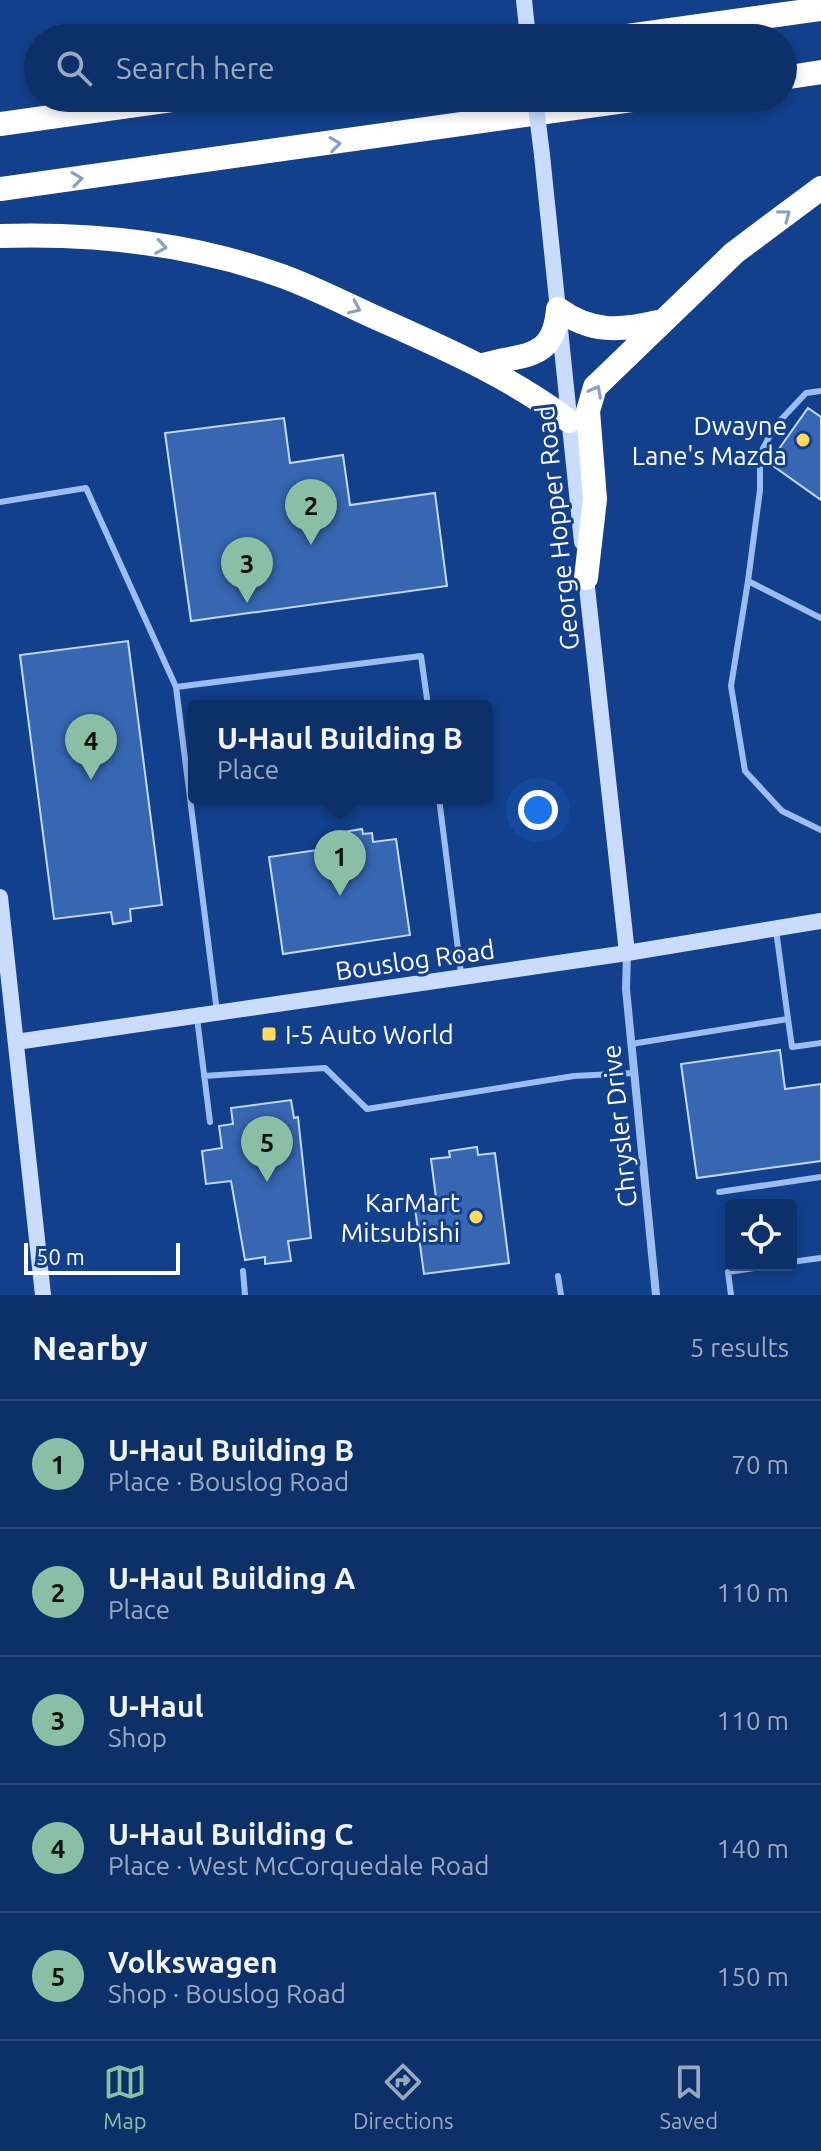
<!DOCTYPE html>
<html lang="en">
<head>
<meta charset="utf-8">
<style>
  body { margin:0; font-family:Ubuntu,sans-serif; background:#1c3c71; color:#f1f3f6 }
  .controls { position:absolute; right:24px; bottom:24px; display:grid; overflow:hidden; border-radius:8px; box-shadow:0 4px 12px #0003 }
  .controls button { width:72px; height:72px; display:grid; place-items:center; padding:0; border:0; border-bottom:2px solid #2e4b7d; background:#0e3069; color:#f1f3f6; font:40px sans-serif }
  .scale { position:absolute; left:24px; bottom:20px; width:156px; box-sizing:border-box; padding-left:8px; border:4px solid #fff; border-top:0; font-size:22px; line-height:28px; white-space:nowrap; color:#fff; -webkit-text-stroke:6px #13408c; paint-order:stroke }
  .you { position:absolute; left:538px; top:810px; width:28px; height:28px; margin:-20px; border:6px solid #fff; border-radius:50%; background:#1a73e8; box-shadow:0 0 0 12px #1a73e833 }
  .badge { display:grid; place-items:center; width:52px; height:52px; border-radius:50%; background:#8abfa5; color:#111; font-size:26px; font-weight:700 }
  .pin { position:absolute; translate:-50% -66px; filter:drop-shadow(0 2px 4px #0008) }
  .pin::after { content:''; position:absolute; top:42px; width:28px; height:24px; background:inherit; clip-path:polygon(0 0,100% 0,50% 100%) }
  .popup { position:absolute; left:188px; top:700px; width:304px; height:104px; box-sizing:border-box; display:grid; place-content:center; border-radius:8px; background:#0e3069; filter:drop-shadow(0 2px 6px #0005); font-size:26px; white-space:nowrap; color:#9ba9c0 }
  .popup b { font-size:30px; color:#f1f3f6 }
  .popup::after { content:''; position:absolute; left:50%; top:100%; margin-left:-16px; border:16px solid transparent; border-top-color:#0e3069 }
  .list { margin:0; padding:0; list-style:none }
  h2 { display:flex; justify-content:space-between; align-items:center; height:104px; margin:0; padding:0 32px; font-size:34px }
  h2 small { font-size:26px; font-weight:400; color:#9ba9c0 }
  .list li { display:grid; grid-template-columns:52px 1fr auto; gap:24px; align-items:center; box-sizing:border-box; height:128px; padding:0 32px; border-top:2px solid #2e4b7d }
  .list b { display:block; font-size:30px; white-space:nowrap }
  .list p { margin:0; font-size:26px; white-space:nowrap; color:#9ba9c0 }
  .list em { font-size:26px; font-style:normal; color:#9ba9c0 }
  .icon { flex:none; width:44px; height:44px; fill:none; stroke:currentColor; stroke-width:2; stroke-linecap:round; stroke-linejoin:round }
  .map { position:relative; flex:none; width:821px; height:1295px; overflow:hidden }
  .search { position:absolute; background:#0e3069; box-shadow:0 4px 12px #0003; left:24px; right:24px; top:24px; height:88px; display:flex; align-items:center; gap:20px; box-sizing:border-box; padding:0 28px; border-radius:44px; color:#9ba9c0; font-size:30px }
  .sheet { height:744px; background:#0e3069 }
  nav { display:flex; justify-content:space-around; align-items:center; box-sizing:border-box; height:112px; border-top:2px solid #2e4b7d; background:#0e3069; font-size:22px; color:#9ba9c0 }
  nav a { display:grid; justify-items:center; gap:4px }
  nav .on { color:#8abfa5 }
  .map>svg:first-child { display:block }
  .building { fill:#3767b3; stroke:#c2d9fc; stroke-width:2 }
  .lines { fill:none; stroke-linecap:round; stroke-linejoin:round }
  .lane { stroke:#9cbdf1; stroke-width:6 }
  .street { stroke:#9cbdf1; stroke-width:8 }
  .secondary { stroke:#cadcfb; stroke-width:16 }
  .highway { stroke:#fff; stroke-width:24 }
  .secondary-bridge { stroke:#cadcfb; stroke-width:16 }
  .oneway { stroke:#89a0c6 }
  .poi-dot { fill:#ffda5b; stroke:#13408c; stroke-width:3 }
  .labels { text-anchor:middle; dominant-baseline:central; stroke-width:6; stroke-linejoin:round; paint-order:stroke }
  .poi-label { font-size:26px; fill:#fff; stroke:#13408c; text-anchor:end }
  .street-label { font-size:26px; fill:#fff; stroke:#13408c }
</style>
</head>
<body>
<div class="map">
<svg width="821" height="1295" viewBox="0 0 821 1295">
  <rect width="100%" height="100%" fill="#13408c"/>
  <path class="building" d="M808 408 821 417V500L769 463Z
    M284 418 290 463 343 455 350 505 435 493 447 586 191 621 165 433Z
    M128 641 162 905 130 909 131 921 113 924 111 912 54 919 20 655Z
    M362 829 363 834 372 833 373 842 396 839 410 935 283 954 269 857 345 846 343 832Z
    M780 1050 785 1089 821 1084V1161L697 1178 681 1064Z
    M291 1100 294 1118 298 1117 311 1238 288 1241 291 1261 265 1264V1257L245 1260 231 1181 206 1184 202 1151 222 1148 219 1126 233 1124 231 1108Z
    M477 1147 478 1155 495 1153 509 1263 424 1274 414 1201 436 1198 431 1159 450 1157 449 1151Z"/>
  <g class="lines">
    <path class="lane" d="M0 502 86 488 176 687 217 1012
      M748 581 760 490V454L775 426 806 393 821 391
      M821 618 748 581 731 686 745 771 782 811 821 830
      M176 687 421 656 428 706
      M439 798 461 973
      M197 1018 210 1122
      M788 1019 792 1047 821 1043
      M631 1044 788 1019 776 930
      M204 1076 325 1068 367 1109 574 1076 634 1073
      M719 1192 821 1177
      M791 1262 821 1258
      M243 1271 245 1295
      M558 1276 561 1295
      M731 1295 728 1272 774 1265"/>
    <path class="street" d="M627 954 626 989 656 1295"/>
    <path class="secondary" d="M524 0 528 38
      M542 155 582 542
      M585 569 627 953
      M0 897 43 1295
      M16 1042 627 953 821 921"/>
    <path class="highway" d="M613 38 821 9
      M783 78 821 72
      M0 124 186 98
      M0 189 646 98
      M0 236C95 233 193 244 282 276 318 289 353 308 388 323 453 352 513 379 569 421
      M558 309C591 333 620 331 658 322
      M483 365C523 353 554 362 558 309
      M586 578 595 499 588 411 595 387 734 253 821 188"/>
    <path class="secondary-bridge" d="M535 98 542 155"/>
  </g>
  <defs><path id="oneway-chevron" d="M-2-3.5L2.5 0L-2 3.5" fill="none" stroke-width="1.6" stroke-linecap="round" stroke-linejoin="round" transform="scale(2)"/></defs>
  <g class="oneway">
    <use href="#oneway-chevron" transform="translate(335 144) rotate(-8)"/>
    <use href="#oneway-chevron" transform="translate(77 179) rotate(-8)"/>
    <use href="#oneway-chevron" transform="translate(785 215) rotate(-37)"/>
    <use href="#oneway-chevron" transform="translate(161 247) rotate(10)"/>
    <use href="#oneway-chevron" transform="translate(355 308) rotate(24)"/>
    <use href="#oneway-chevron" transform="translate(596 391) rotate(-62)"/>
  </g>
  <g class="poi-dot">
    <circle cx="803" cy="440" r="8"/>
    <rect x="261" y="1026" width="16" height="16" rx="4"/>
    <circle cx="476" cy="1217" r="8"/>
  </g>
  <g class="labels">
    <g class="poi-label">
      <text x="787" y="425">Dwayne<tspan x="787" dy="30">Lane's Mazda</tspan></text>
      <text x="285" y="1034" text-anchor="start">I-5 Auto World</text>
      <text x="460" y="1202">KarMart<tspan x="460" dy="30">Mitsubishi</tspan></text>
    </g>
    <g class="street-label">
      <text transform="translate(557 528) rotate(-96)">George Hopper Road</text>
      <text transform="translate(415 960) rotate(-8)">Bouslog Road</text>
      <text transform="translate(619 1126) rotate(-96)">Chrysler Drive</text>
    </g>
  </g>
</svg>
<div class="controls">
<button><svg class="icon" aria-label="locate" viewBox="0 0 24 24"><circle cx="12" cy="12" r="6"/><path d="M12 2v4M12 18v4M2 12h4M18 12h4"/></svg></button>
</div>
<div class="scale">50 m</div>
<div class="you"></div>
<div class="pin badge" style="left:340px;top:896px">1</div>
<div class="popup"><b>U-Haul Building B</b>Place</div>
<div class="pin badge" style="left:311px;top:545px">2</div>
<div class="pin badge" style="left:247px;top:603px">3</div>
<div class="pin badge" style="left:91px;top:780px">4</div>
<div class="pin badge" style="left:267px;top:1182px">5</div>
<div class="search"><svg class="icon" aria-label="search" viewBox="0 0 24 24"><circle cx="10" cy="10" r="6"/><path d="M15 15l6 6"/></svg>Search here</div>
</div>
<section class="sheet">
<h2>Nearby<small>5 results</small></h2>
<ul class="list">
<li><span class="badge">1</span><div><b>U-Haul Building B</b><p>Place · Bouslog Road</p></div><em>70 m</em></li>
<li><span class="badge">2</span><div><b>U-Haul Building A</b><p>Place</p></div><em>110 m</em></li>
<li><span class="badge">3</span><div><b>U-Haul</b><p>Shop</p></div><em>110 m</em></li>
<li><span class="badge">4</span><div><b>U-Haul Building C</b><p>Place · West McCorquedale Road</p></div><em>140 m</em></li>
<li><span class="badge">5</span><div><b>Volkswagen</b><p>Shop · Bouslog Road</p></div><em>150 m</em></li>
</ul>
</section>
<nav>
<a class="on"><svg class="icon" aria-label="map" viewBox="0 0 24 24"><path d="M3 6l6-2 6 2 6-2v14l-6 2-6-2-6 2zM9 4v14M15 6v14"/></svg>Map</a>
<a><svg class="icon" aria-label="directions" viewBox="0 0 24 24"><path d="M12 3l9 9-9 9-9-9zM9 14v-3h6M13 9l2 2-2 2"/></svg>Directions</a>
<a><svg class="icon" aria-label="saved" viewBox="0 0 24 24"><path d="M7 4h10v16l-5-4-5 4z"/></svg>Saved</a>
</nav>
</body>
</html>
